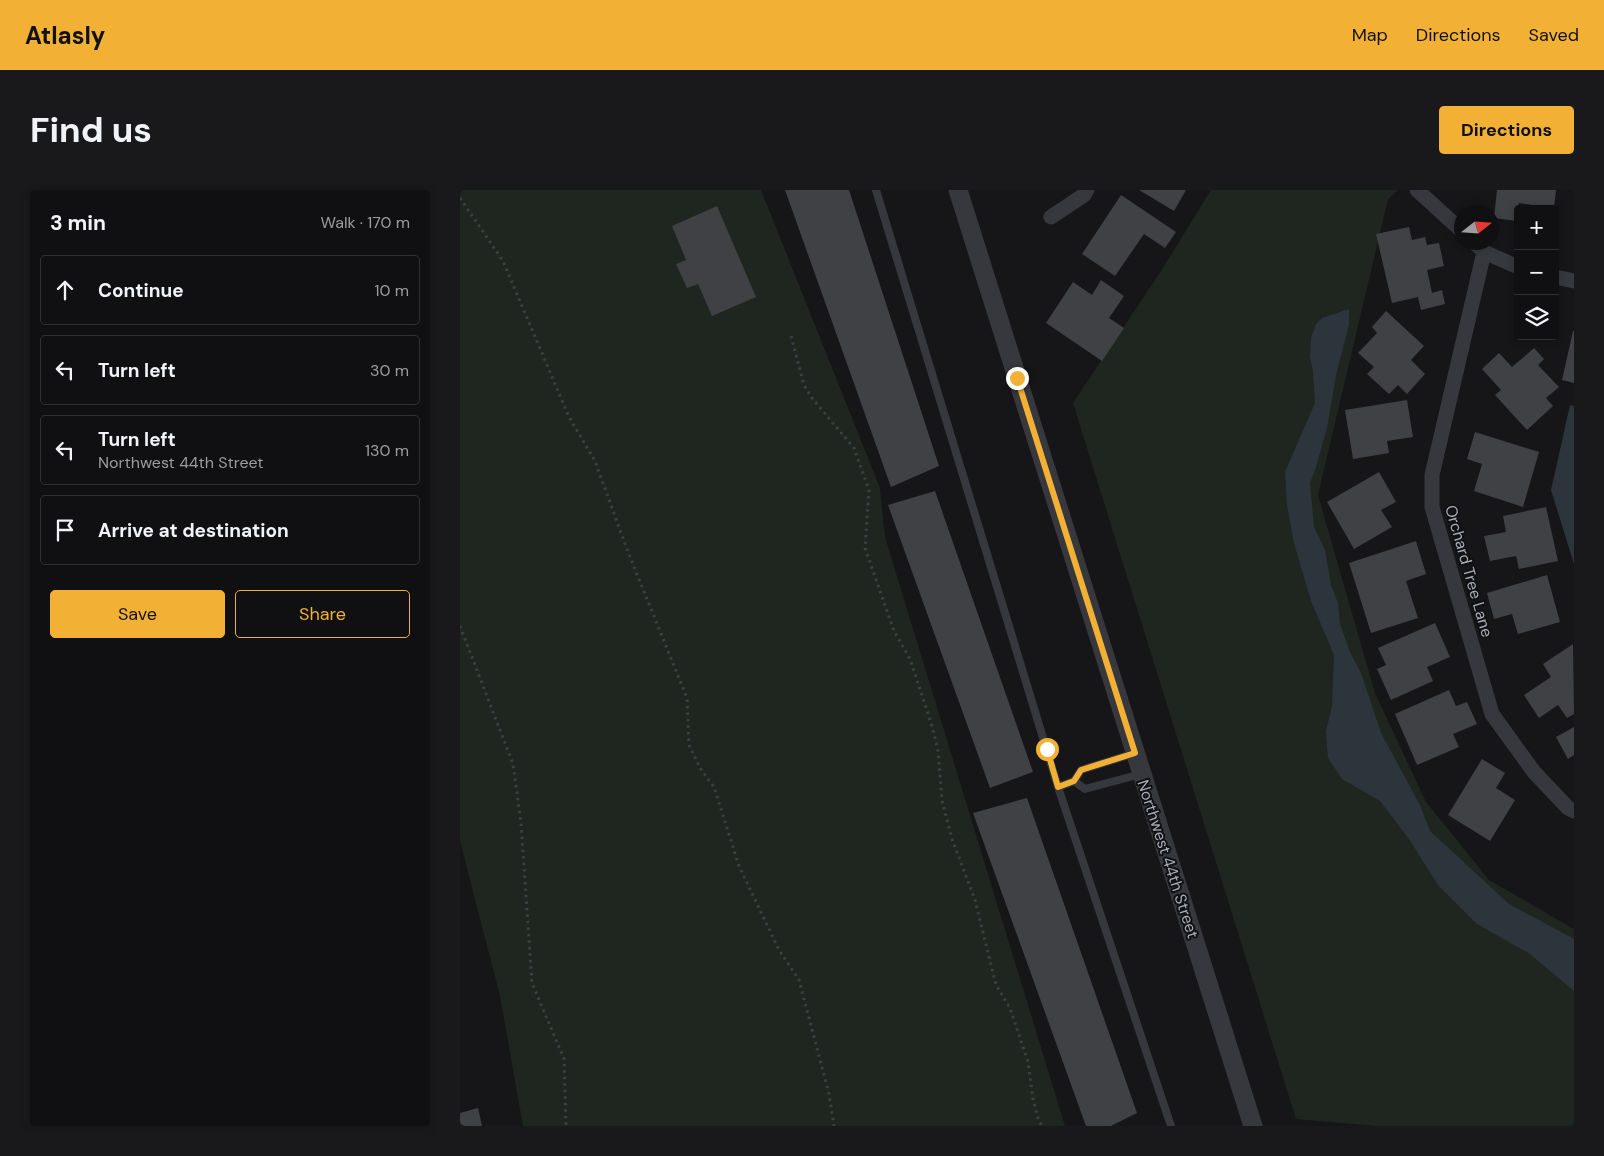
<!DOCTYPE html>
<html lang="en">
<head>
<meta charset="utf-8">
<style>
  body { margin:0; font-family:"DM Sans",sans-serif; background:#19191b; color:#f1f3f6 }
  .controls { position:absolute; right:15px; top:15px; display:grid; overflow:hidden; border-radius:5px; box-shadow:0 2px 8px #0003 }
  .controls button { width:45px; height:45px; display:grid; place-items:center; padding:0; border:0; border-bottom:1px solid #303032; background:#101012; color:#f1f3f6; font:25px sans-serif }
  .compass { position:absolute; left:994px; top:15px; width:45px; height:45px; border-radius:50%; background:#101012; box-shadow:0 2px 8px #0003; rotate:73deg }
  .stop { position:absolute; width:15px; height:15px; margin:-11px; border:4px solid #f2b134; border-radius:50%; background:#fff }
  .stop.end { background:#f2b134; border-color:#fff; box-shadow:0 1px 5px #0008 }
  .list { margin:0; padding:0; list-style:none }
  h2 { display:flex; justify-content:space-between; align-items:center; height:65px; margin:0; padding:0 20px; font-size:21px }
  h2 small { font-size:16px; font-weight:400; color:#9c9d9f }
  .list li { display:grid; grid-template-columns:32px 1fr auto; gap:15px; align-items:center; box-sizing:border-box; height:70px; margin:0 10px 10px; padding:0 10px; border:1px solid #303032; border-radius:5px }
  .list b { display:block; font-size:19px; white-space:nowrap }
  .list p { margin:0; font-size:16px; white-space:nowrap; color:#9c9d9f }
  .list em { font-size:16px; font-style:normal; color:#9c9d9f }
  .actions { display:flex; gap:10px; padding:15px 20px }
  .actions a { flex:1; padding:11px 0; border:1px solid #f2b134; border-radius:5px; text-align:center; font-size:18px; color:#f2b134 }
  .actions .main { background:#f2b134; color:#111 }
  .icon { flex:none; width:28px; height:28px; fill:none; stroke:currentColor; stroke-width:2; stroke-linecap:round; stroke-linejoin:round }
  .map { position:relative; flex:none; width:1114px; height:936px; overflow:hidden; border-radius:5px }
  header { display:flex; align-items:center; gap:30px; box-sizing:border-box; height:70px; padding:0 25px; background:#f2b134; color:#111 }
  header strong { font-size:24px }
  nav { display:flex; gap:28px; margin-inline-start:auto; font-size:18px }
  .intro { display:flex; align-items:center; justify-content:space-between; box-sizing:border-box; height:120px; padding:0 30px }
  h1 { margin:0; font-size:35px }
  .button { padding:12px 22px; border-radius:5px; background:#f2b134; color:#111; font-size:18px; font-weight:700 }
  main { display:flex; gap:30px; padding:0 30px }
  aside { flex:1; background:#101012; border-radius:5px; box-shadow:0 2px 8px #0003 }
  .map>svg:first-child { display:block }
  .green { fill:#1e261f }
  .water { fill:#2c353c }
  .building { fill:#404145 }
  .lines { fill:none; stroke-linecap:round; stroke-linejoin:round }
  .path { stroke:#3d3f44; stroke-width:3; stroke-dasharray:2.5 4; stroke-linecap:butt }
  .service { stroke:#37383d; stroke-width:8 }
  .minor { stroke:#37383d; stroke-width:15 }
  .tertiary { stroke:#37383d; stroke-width:19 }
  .route { stroke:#f2b134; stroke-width:6 }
  .labels { text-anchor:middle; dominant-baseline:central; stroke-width:4; stroke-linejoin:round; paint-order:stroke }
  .street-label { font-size:16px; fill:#a8adb8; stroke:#111113 }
</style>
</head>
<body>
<header>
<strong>Atlasly</strong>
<nav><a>Map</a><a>Directions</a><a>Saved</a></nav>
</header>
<div class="intro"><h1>Find us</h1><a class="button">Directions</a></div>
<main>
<aside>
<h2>3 min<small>Walk · 170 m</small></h2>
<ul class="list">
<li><svg class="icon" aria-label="ahead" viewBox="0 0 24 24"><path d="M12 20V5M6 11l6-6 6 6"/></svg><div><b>Continue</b></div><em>10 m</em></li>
<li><svg class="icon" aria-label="left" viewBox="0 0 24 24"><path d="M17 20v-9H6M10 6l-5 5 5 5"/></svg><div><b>Turn left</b></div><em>30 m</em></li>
<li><svg class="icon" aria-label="left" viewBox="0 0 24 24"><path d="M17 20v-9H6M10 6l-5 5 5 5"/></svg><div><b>Turn left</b><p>Northwest 44th Street</p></div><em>130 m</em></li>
<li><svg class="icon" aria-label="arrive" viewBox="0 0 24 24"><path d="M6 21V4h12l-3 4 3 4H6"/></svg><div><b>Arrive at destination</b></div></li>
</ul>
<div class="actions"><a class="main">Save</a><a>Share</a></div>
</aside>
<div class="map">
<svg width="1114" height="936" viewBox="0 0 1114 936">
  <rect width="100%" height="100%" fill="#161618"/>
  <path class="green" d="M0 0H301L420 298 425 347 605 936H63L40 806 0 651Z
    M751 0H938L928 9 858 305 915 503 966 612 1029 690 1114 739V936H915L836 929 613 213 701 81Z"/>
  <path class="water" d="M889 119V135L876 185 867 238 856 277 850 293 854 337 865 360 871 395 878 413 880 434 890 462 901 483 921 543 960 615 970 641 1049 714 1114 749V801L1070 764 1017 734 978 695 949 649 920 611 882 589 868 568 866 541 872 516 874 465 851 411 834 353 827 315 825 282 855 213 853 181 850 167 851 148 856 134 862 128Z
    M1110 215 1114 216V374L1091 300Z"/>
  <path class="building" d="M325 0H389L479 276 431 297Z
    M679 0H726L714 21Z
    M1037 0H1096L1094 18 1059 13 1057 31 1034 28Z
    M661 5 716 42 705 58 684 44 655 86 622 64Z
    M257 16 296 107 252 126 238 94 227 98 216 74 226 70 212 36Z
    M949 37 952 50 965 47 967 55 979 53 984 76 967 80 972 103 982 100 985 114 961 120 958 107 932 113 916 44Z
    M641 90 664 106 649 128 664 138 642 171 586 133 613 92 632 105Z
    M926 121 964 156 951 170 965 184 947 204 938 195 929 204 907 184 914 177 898 163 917 143 912 137Z
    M1113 141H1114V193L1102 190Z
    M1074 158 1084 169 1078 175 1099 197 1086 208 1093 216 1067 240 1035 205 1041 200 1022 179 1039 163 1052 177Z
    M947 210 953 247 927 251 929 263 893 269 885 220Z
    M1015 242 1079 262 1063 317 1014 301 1022 274 1007 269Z
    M919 282 936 312 921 320 932 337 894 359 867 312Z
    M475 301 573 582 530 598 428 315Z
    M1086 317 1098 371 1059 379 1056 366 1030 371 1024 346 1046 342 1043 326Z
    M956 351 966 384 946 391 958 428 911 443 889 373Z
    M1087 385 1100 432 1058 444 1052 424 1034 429 1027 403Z
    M975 433 990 467 967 477 973 491 931 510 917 479 926 475 918 458Z
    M1113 454 1114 524 1107 528 1098 515 1079 528 1064 505 1091 487 1083 474Z
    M989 500 996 516 1007 512 1017 534 993 544 999 557 957 575 935 524Z
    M1114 537V565L1108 569 1096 547Z
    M1022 569 1045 583 1036 598 1055 610 1030 651 988 625Z
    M567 608 677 923 651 936H626L513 623Z
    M18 918 22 936H0V923Z"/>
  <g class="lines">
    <path class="path" d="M0 8 43 71 109 227 135 271 168 362 227 508 229 555 240 578 254 597 279 676 319 760 339 790 369 904 374 936
      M331 146 344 195 351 207 394 258 409 300 405 358 434 441 450 469 472 536 478 560 482 611 492 649 515 710 536 795 550 818 568 872 573 909 578 928 582 936
      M0 436 53 574 61 633 72 793 104 869 106 936"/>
    <path class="service" d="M416 0 598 597 711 936
      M614 591 625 599 681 584
      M598 597 614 591 621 580 675 563"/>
    <path class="minor" d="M957 0 1002 41
      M591 27 624 5 627 0
      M1014 52 1024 62 1058 77
      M1024 62 972 285V317L1032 524 1074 582 1108 618 1114 621
      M1095 87 1114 91"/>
    <path class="tertiary" d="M498 0 793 936"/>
  </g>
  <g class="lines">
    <path class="route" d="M557 188 675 563 621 580 614 591 598 597 587 559"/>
  </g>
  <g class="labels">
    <g class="street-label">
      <text transform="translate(1009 381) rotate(74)">Orchard Tree Lane</text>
      <text transform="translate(708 669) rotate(72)">Northwest 44th Street</text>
    </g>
  </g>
</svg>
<div class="controls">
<button>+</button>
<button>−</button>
<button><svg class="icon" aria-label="layers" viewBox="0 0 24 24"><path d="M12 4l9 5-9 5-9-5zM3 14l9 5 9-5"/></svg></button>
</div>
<svg class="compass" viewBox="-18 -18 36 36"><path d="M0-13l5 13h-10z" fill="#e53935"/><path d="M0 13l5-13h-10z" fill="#9c9d9f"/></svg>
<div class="stop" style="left:587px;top:559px"></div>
<div class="stop end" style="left:557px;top:188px"></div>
</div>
</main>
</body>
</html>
